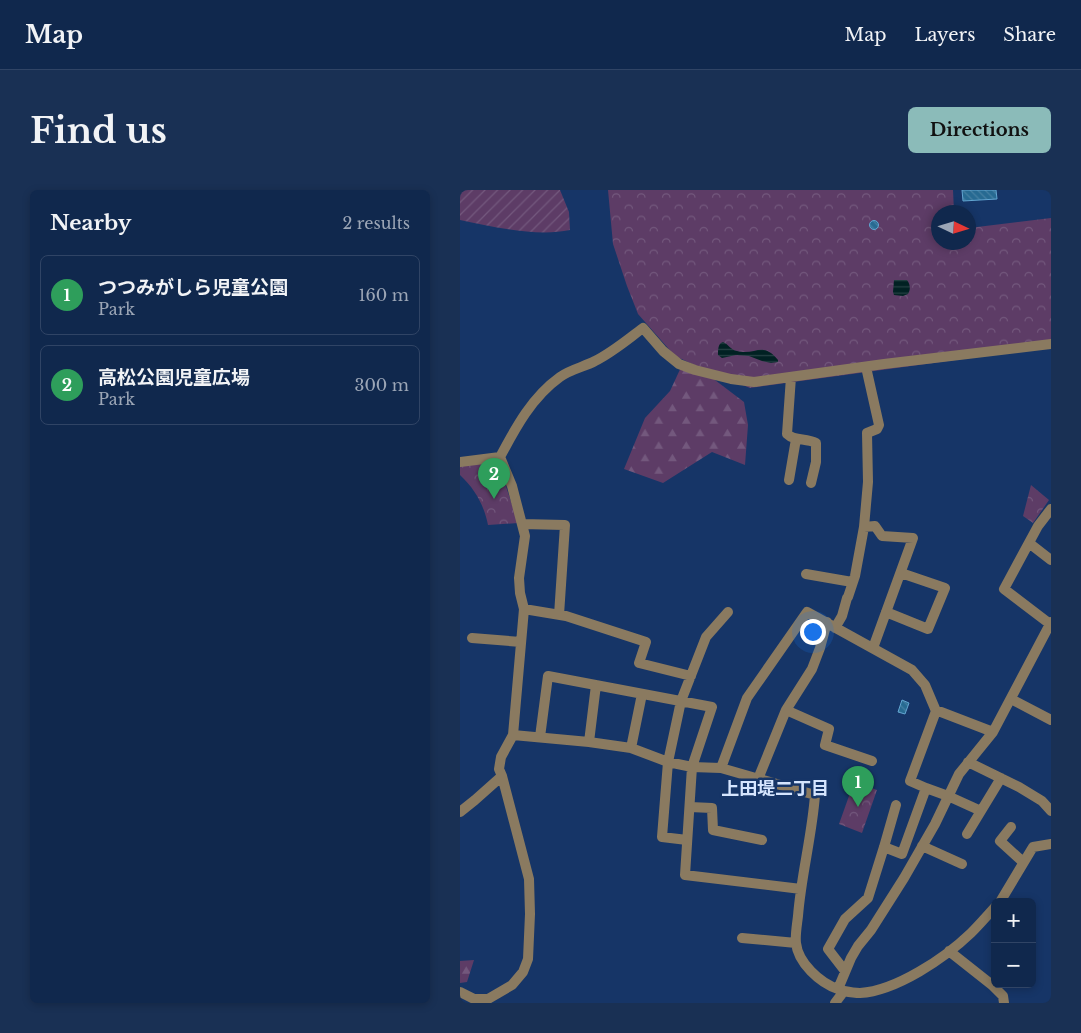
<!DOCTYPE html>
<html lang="en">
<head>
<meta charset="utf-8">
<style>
  body { margin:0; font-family:"Libre Baskerville","Noto Sans JP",serif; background:#193054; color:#f1f3f6 }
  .controls { position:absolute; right:15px; bottom:15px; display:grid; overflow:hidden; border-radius:8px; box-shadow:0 2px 8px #0003 }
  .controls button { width:45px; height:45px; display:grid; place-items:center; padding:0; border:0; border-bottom:1px solid #304465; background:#10284d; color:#f1f3f6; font:25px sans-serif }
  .compass { position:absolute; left:471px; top:15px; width:45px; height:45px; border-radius:50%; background:#10284d; box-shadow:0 2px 8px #0003; rotate:94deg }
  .you { position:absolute; left:352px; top:441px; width:18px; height:18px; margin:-12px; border:4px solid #fff; border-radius:50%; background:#1a73e8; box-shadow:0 0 0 8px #1a73e833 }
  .badge { display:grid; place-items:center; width:32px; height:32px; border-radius:50%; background:#8bbbb9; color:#fff; font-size:16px; font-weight:700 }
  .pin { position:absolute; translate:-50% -41px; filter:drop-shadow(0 1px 2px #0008) }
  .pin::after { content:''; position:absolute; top:26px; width:18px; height:15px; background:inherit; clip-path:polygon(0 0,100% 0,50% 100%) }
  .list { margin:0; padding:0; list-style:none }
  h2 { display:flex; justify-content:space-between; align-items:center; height:65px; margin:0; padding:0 20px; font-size:21px }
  h2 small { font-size:16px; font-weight:400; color:#9ca6b6 }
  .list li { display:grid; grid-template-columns:32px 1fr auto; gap:15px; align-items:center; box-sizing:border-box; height:80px; margin:0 10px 10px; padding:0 10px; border:1px solid #304465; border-radius:8px }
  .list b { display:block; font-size:19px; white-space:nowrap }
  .list p { margin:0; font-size:16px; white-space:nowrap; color:#9ca6b6 }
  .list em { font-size:16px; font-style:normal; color:#9ca6b6 }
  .map { position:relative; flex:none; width:591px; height:813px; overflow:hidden; border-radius:8px }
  header { display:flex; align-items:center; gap:30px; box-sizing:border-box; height:70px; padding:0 25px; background:#10284d; border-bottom:1px solid #304465 }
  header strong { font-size:24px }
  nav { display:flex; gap:28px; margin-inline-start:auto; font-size:18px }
  .intro { display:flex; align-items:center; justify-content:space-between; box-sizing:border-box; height:120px; padding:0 30px }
  h1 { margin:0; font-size:35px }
  .button { padding:12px 22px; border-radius:8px; background:#8bbbb9; color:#111; font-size:18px; font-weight:700 }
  main { display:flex; gap:30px; padding:0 30px }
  aside { flex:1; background:#10284d; border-radius:8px; box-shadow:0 2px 8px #0003 }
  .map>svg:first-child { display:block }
  .forest { fill:url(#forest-firs) }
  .park { fill:url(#park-crowns) }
  .garden { fill:url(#garden-furrows) }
  .water { fill:url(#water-rules) }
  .building { fill:url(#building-back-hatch); stroke:#62a5d1 }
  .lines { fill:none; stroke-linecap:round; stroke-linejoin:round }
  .minor { stroke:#8a7a60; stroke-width:10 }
  .labels { text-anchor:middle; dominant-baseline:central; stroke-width:5; stroke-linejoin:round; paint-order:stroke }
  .neighbourhood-label { font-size:18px; font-weight:bold; fill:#d5e5fe; stroke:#163567 }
</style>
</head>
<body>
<header>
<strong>Map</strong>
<nav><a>Map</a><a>Layers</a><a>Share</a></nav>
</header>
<div class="intro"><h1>Find us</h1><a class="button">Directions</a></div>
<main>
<aside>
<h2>Nearby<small>2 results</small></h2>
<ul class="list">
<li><span class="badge" style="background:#2e9e5b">1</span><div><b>つつみがしら児童公園</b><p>Park</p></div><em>160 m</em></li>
<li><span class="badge" style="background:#2e9e5b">2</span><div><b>高松公園児童広場</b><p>Park</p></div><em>300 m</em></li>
</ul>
</aside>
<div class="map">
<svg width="591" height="813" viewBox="0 0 591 813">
  <defs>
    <pattern id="forest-firs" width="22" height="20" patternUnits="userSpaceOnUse" patternTransform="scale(1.25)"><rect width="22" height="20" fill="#5d3c66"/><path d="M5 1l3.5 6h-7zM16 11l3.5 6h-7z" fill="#73587d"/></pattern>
    <pattern id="park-crowns" width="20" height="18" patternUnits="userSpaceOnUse" patternTransform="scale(1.25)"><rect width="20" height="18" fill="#5d3c66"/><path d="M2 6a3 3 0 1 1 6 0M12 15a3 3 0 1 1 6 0" fill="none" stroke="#73587d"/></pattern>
    <pattern id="garden-furrows" width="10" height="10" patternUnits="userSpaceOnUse" patternTransform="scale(1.25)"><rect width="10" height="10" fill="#5d3c66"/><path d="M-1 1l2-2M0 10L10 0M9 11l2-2" fill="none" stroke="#73587d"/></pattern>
    <pattern id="water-rules" width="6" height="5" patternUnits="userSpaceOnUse" patternTransform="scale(1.25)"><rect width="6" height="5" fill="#012123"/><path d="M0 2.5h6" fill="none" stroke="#254144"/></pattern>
    <pattern id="building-back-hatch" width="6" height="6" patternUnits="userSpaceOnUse" patternTransform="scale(1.25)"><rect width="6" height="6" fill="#276a92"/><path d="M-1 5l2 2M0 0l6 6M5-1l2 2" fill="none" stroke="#457fa2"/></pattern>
  </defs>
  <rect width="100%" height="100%" fill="#163567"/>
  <path class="forest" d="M223 173 251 187 284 212 288 235 285 275 252 262 203 293 164 279 185 228 210 201Z
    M14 770 7 792 0 793V771Z"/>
  <path class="park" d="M148 0H493L494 22H478V52H508L509 38 591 28V157L290 198 241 178 215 166 178 124 167 96 153 54Z
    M34 271 39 275 58 333 28 335C24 315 15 299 0 285V276Z
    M571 295 589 310 573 333 563 326Z
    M394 592 417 600 402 643 379 634Z"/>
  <path class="garden" d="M0 0H100L109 22 110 40C77 47 33 37 0 30Z"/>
  <path class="water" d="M434 90H447C450 94 451 99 448 104L443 106 434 105 433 102Z
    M263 152C268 154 271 160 277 161 296 166 302 150 318 170V172L311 173 302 171 289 166 276 165 262 168 258 165C258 160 258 153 263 152Z"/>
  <path class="building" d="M502 0H536L537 9 503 11Z
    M409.5 35a4.5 4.5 0 1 1 9 0a4.5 4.5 0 1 1-9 0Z
    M442 510 449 513 445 524 438 522Z"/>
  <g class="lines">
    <path class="minor" d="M331 187 327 244C334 251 346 248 356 253V272L351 293
      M40 267C56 237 72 207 100 187 111 179 124 177 135 171 153 162 168 149 183 138L203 161 219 174 235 180 271 189 294 192 424 174 591 154
      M0 272 40 267
      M329 290 336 249
      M591 319 578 336 544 399 590 434 591 432
      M62 334 105 335 99 425
      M404 337 415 336 422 346 453 348 413 458
      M569 353 591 370
      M346 384 392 392
      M64 419 106 426 186 452 179 473 231 486
      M426 422 468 439 485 398 441 383
      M375 438 382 426 387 408 388 407 395 386 404 337 408 292 407 243 417 239 419 235 406 177
      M12 448 61 452
      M551 509 591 530
      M326 520 369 539 365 555 412 571
      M476 521 450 591 466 598 488 606 521 621
      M53 545 129 552 171 558 208 572 232 577 261 578 355 605C352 646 341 686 338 726 337 735 335 745 336 753 338 773 360 793 378 799L391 768 398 756 411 740 444 688 475 634 499 584 533 542 590 434
      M80 547 88 486 252 517 232 577 225 685 341 699
      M129 552 136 495
      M171 558 182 504
      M508 572 559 597 582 611 591 621
      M261 578 287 508 347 422 452 480 465 495 476 521 481 522 533 542
      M298 589 326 520 352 479 360 458 367 432
      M230 617 252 618 253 640 302 650
      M0 622 15 610 42 586
      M551 637 540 651 563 672
      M507 644 541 588
      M227 650 202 647 208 572 221 511 246 447 268 422
      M462 656 502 674
      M424 657 442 664 466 598
      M540 712 573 657 591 654
      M282 748 336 753
      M489 761 532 795 543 806 544 813
      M385 781 368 759 385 729 408 708 424 657 436 615
      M0 802 14 809H28L52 795 63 782 68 769 70 724 69 689 42 586 39 579 41 567 53 545 64 419 60 403 59 388 65 346 52 296 40 267
      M375 813 384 801C389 802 395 803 400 803 436 801 485 768 511 743 519 735 527 726 535 717"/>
  </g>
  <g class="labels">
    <g class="neighbourhood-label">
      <text x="315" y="599">上田堤二丁目</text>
    </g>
  </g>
</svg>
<div class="controls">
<button>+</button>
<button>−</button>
</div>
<svg class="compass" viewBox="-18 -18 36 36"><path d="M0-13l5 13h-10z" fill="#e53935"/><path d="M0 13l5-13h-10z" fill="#9ca6b6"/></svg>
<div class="you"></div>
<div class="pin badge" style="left:398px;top:617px;background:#2e9e5b">1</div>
<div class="pin badge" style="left:34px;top:309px;background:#2e9e5b">2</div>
</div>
</main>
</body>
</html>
